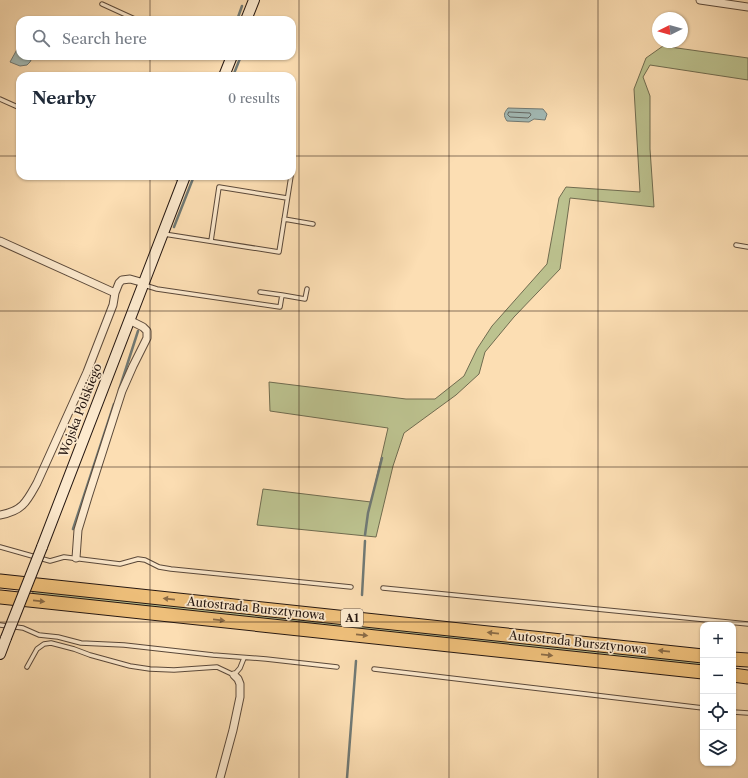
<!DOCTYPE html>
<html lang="en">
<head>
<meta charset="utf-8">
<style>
  body { margin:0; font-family:"Libre Caslon Text",serif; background:#f2f2f3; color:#1f2937 }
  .controls { position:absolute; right:12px; bottom:12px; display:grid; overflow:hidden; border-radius:8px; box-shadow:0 1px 3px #0004 }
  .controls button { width:36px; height:36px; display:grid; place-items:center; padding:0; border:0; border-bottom:1px solid #e0e1e3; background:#fff; color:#1f2937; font:20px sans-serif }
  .compass { position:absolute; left:652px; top:12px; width:36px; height:36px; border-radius:50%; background:#fff; box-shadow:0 1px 3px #0004; rotate:265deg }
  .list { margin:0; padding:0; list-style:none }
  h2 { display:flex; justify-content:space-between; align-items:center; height:52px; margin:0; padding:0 16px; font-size:17px }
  h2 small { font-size:13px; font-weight:400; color:#747a83 }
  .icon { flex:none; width:22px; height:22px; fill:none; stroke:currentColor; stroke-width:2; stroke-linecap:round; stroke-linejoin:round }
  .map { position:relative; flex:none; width:748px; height:778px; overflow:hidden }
  .search { position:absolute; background:#fff; box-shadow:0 1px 3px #0004; left:16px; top:16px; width:280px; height:44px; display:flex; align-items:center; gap:10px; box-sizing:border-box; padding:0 14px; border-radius:12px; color:#747a83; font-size:15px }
  .panel { position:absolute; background:#fff; box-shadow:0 1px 3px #0004; left:16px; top:72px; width:280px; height:108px; border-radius:12px }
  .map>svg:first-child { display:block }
  .green { fill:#bcc28f; stroke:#706c50 }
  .water { fill:#a2bab6; stroke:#707974 }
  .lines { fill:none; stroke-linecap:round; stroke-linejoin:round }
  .shore { stroke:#646864; stroke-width:1 }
  .stream { stroke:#707974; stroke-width:2.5 }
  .lane-casing { stroke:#5b493a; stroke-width:5.5 }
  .street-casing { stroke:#5b493a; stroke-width:9 }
  .secondary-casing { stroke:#251711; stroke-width:12 }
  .highway-casing { stroke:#251711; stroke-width:15 }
  .lane { stroke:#fdeace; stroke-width:3.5 }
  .street { stroke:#fdeace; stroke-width:7 }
  .secondary { stroke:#fdeace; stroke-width:10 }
  .highway { stroke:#eebf7a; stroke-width:13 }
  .secondary-bridge-casing { stroke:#251711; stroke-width:12; stroke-linecap:butt }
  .secondary-bridge { stroke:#fdeace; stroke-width:10 }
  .oneway { fill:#8a6b46 }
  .grid { fill:none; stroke:#251711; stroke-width:1; stroke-opacity:0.55 }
  .labels { text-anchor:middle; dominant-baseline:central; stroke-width:3.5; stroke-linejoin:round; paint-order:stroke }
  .shield { fill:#fdeace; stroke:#66564a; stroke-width:1 }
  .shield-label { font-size:11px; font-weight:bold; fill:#251711 }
  .street-label { font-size:12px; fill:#251711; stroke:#fdeace }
</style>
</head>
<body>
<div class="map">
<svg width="748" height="778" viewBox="0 0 748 778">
  <rect width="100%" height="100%" fill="#fcdeb3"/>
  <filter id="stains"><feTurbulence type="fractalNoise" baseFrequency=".005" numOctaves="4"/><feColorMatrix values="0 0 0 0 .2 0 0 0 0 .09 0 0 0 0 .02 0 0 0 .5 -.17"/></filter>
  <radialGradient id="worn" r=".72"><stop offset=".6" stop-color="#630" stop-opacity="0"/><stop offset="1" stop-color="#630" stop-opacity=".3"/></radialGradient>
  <path class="green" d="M663 46 748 58V80L650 65 643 77 650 96V149L654 207 570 198 560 269 514 317 485 352 479 374 456 395 404 433 393 466 376 537 257 525 263 489 371 502 388 428 270 411 269 382 406 399H435L464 376 477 349 492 326 547 264 559 198 566 187 640 192 634 89 646 58Z
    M34 589 703 660V667L32 595Z"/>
  <path class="water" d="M20 44V56H33L30 62 27 65 20 66 10 62Z
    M508 108 543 109 547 114 545 120 534 119 529 122 507 121C503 115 504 113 508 108Z"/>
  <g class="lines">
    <path class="shore" d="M509 112 530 113 531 115 528 118 510 117 508 115Z"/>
    <path class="stream" d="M237 20 242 6
      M255 20V19
      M233 76 241 56
      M174 227 194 176
      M119 390 138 331
      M73 529 114 404
      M365 535 368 513 382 458
      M362 595 365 541
      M347 778 356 661"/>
    <g class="lane-casing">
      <path id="lane" d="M102 4 137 20
        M0 99 20 108
        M292 168 293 162
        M170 176 183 179
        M284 219 313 224
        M164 234 279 252 291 176
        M211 241 219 187 287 198
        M736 245 748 247
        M144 285 157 289 280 307 282 295 305 299 307 289
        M260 292 282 295
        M0 547 50 561 64 557 120 564 138 559 145 560 159 567 171 569 351 587
        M383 588 748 624
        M0 625 23 628 39 635 58 637 81 643 124 645 213 655 266 659 337 667
        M27 667 37 649 44 644 51 643 74 649 90 655 130 666 150 669 174 670 217 667 234 675 240 668 244 658
        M374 669 703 708
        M733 712 748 713"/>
    </g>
    <g class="street-casing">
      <path id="street" d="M700 0 748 7
        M0 241 115 293
        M0 515C23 511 27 501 37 483L87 372 113 305 115 293 119 283 122 280 130 279 144 283
        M76 558 78 530 88 497 122 391 133 366 147 338V331L143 327 129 320
        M220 778 233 730 240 697V684L238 679 234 675"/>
    </g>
    <g class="secondary-casing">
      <path id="secondary" d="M246 20 254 0
        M224 76 232 56
        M42 547 185 176
        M0 654 6 638"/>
    </g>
    <g class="highway-casing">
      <path id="highway" d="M0 581 703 656
        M0 597 703 672
        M733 659 748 660
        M733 675 748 677"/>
    </g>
    <use href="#lane" class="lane"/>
    <use href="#street" class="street"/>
    <use href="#secondary" class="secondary"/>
    <use href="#highway" class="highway"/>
    <g class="secondary-bridge-casing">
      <path id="secondary-bridge" d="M6 638 42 547"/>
    </g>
    <use href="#secondary-bridge" class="secondary-bridge"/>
  </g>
  <defs><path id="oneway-solid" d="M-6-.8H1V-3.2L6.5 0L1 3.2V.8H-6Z"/></defs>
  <g class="oneway">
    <use href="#oneway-solid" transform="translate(169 599) rotate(-174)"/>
    <use href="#oneway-solid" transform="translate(39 601) rotate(6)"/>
    <use href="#oneway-solid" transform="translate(219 620) rotate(6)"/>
    <use href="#oneway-solid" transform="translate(493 633) rotate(-174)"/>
    <use href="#oneway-solid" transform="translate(362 635) rotate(6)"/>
    <use href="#oneway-solid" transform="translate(664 651) rotate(-174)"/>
    <use href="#oneway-solid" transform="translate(547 655) rotate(6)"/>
  </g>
  <path class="grid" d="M150 0V20M299 0V778M449 0V778M598 0V778M150 56V76M0 156H20M292 156H748M150 176V778M0 311H748M0 467H748M0 622H748"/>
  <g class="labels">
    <rect class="shield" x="341" y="609" width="22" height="18" rx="3"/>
    <g class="shield-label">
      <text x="352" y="618">A1</text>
    </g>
    <g class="street-label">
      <text transform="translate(80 410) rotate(-69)">Wojska Polskiego</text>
      <text transform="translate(256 608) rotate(6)">Autostrada Bursztynowa</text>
      <text transform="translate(578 642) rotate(6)">Autostrada Bursztynowa</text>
    </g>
  </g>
  <rect width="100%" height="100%" filter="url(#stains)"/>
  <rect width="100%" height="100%" fill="url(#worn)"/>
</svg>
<div class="controls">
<button>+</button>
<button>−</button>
<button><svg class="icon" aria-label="locate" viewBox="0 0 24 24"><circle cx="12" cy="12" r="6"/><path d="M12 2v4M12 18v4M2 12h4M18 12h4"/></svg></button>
<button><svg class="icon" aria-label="layers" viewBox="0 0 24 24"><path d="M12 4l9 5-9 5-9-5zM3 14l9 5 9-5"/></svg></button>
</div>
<svg class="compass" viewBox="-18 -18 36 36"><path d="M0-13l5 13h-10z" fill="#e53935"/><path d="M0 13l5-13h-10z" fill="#747a83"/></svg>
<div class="search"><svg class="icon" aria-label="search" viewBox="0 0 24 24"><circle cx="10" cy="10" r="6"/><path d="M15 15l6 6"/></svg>Search here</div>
<section class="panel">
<h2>Nearby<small>0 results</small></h2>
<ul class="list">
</ul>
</section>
</div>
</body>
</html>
